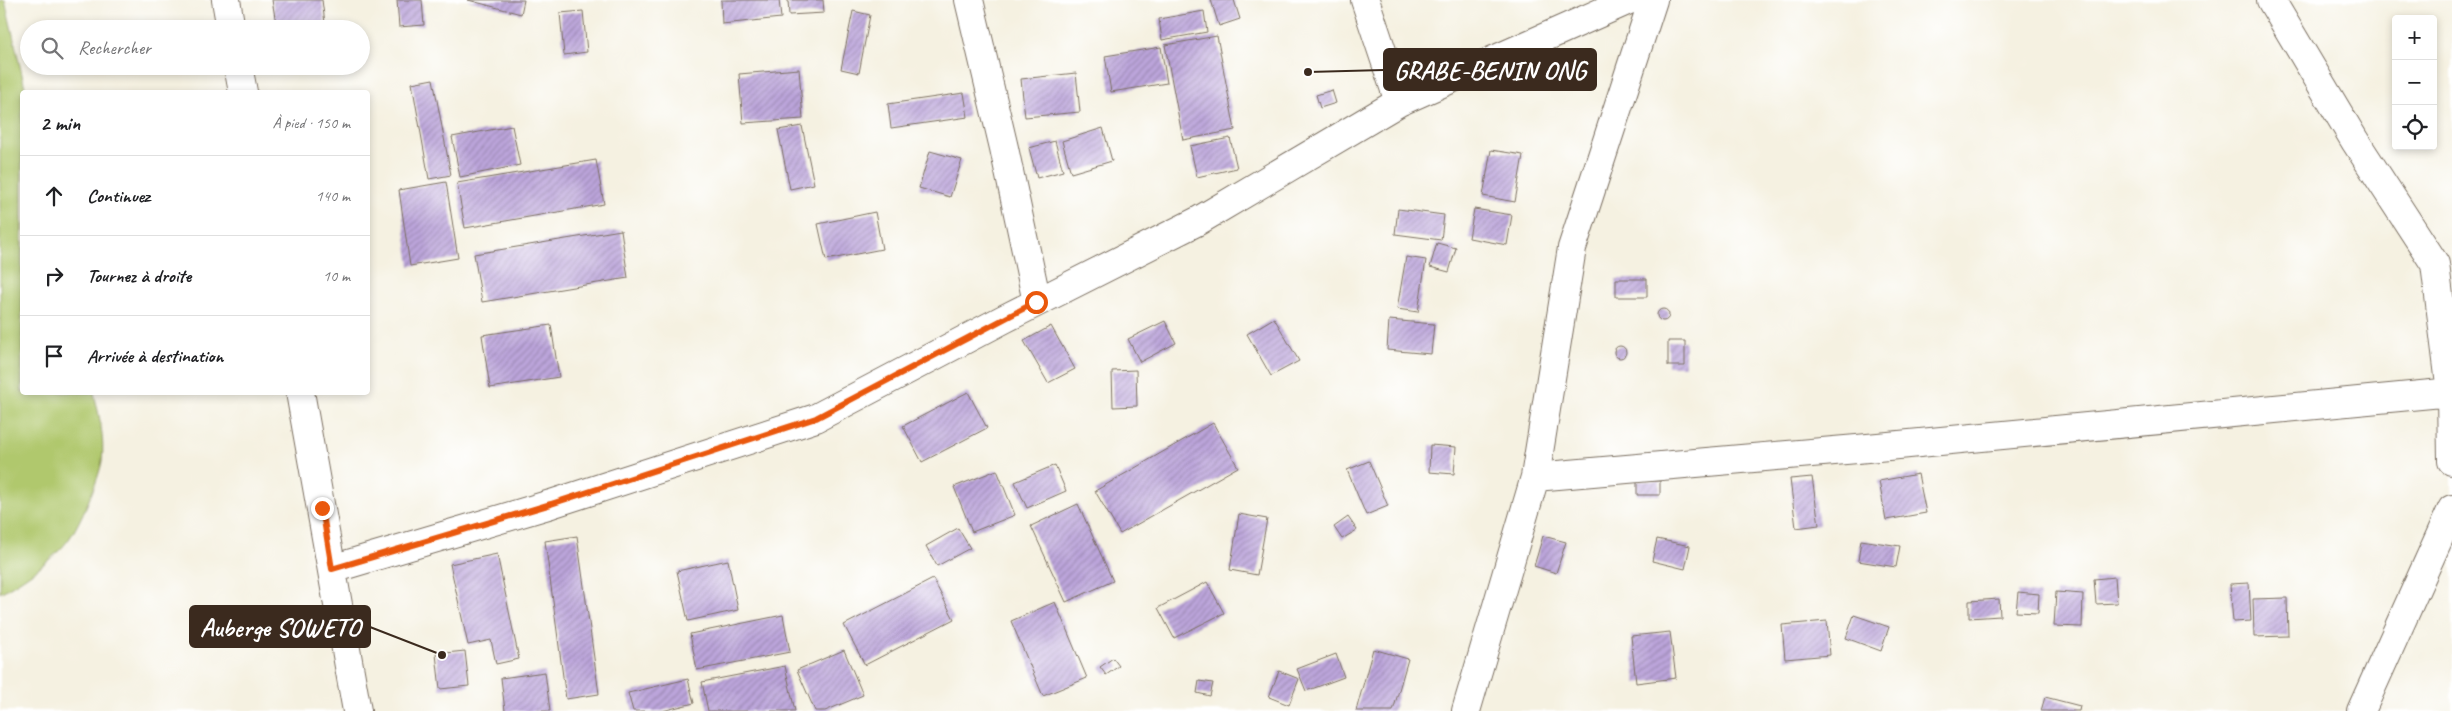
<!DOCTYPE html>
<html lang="fr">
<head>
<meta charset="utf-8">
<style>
  body { margin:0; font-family:Caveat,sans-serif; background:#f2f2f2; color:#202124 }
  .controls { position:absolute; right:15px; top:15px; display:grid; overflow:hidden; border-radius:5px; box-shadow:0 2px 8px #0003 }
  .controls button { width:45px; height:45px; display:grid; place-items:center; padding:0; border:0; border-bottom:1px solid #e0e0e0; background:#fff; color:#202124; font:25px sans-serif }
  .stop { position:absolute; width:15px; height:15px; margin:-11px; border:4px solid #ea580c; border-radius:50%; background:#fff }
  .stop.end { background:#ea580c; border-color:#fff; box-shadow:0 1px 5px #0008 }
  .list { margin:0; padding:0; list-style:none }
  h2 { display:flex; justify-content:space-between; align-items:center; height:65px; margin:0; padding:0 20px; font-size:21px }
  h2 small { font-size:16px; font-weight:400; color:#757577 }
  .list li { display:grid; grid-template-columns:32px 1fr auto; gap:15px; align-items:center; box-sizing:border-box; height:80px; padding:0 20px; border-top:1px solid #e0e0e0 }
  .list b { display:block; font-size:19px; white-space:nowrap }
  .list em { font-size:16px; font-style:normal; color:#757577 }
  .icon { flex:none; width:28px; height:28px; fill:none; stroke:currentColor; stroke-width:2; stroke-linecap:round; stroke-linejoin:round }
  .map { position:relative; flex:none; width:2452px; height:711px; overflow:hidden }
  .search { position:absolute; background:#fff; box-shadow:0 2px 8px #0003; left:20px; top:20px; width:350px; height:55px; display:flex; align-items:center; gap:12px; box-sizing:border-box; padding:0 18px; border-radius:28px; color:#757577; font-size:19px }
  .panel { position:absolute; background:#fff; box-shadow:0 2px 8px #0003; left:20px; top:90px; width:350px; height:305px; border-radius:5px }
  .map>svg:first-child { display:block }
  .grass { fill:#b0c86d; stroke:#767946 }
  .building { fill:url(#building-hatch) }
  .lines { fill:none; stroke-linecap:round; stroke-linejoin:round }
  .minor-casing { stroke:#7c7062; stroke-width:30 }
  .minor { stroke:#fff; stroke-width:28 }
  .route { stroke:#ea580c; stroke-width:6 }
  .leader { fill:none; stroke:#3b2a1e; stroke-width:2 }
  .callout-dot { fill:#3b2a1e; stroke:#fff; stroke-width:2 }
  .callout { fill:#3b2a1e; stroke:#3b2a1e; stroke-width:2 }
  .callout-label { font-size:26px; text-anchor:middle; font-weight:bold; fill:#fff }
</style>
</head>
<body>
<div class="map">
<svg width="2452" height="711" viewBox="0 0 2452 711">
  <defs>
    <pattern id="building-hatch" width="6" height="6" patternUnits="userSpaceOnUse" patternTransform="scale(1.25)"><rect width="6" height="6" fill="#bca5db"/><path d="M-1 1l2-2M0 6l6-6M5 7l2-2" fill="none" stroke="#9a87b1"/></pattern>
  </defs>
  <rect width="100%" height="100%" fill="#fff"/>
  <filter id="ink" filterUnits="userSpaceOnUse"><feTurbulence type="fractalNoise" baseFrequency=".02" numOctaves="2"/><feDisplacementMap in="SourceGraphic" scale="10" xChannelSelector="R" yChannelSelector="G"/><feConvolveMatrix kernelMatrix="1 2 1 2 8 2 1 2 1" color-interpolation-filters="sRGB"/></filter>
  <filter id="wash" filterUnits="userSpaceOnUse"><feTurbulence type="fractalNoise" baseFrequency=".0096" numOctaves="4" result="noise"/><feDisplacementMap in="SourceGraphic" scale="20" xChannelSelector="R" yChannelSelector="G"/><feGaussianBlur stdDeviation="1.12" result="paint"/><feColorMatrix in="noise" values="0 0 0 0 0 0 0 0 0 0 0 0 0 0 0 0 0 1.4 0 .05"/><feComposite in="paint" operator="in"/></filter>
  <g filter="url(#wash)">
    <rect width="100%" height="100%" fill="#f5f1e1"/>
    <path class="grass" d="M0 0H5L26 92H22V392L94 393C99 415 105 438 102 461 99 479 80 524 69 539 55 559 21 581 0 593Z"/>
    <g id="blocks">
      <path class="building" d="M272 0H322L325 23 277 29Z
        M397 0H422L424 25 399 27Z
        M468 0H524L521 14Z
        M721 0H779L781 18 722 24Z
        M788 0H823L824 13 789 15Z
        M1211 0H1234L1240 19 1219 26Z
        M583 11 587 52 564 55 560 13Z
        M853 11 870 15 859 73 841 69Z
        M1204 11 1207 32 1162 40 1159 19Z
        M1217 36 1235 130 1183 140 1165 45Z
        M1161 47 1167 83 1111 92 1105 56Z
        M799 69 803 119 743 123 739 74Z
        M1076 73 1080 112 1025 117 1021 79Z
        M433 79 451 175 429 179 412 83Z
        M1332 90 1336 103 1320 108 1316 95Z
        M964 93 968 117 891 128 888 104Z
        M512 126 520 165 460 177 452 137Z
        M802 126 814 184 790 189 778 130Z
        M1103 128 1112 161 1071 173 1062 141Z
        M1230 138 1237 168 1197 177 1190 146Z
        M1055 141 1063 171 1037 178 1029 148Z
        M1491 150 1523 155 1515 202 1483 196Z
        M930 151 962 160 950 197 919 188Z
        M596 160 604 204 465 228 457 183Z
        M446 182 458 258 410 266 399 190Z
        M1398 209 1444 215 1441 240 1395 234Z
        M1474 209 1512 215 1507 245 1469 238Z
        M875 212 882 249 826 260 818 224Z
        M621 230 628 278 482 302 474 254Z
        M1437 243 1456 248 1449 272 1430 267Z
        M1406 257 1426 260 1418 312 1397 309Z
        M1616 279H1647V297H1616Z
        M1657 315a6 6 0 1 1 12 0a6 6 0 1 1-12 0Z
        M1274 318 1299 361 1271 376 1247 334Z
        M1389 320 1434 324 1431 354 1387 350Z
        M1165 321 1176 343 1140 362 1128 339Z
        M551 325 559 377 490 388 482 335Z
        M1051 326 1075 369 1048 383 1024 341Z
        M1668 341H1685V366H1668Z
        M1614 352a6 6 0 1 1 12 0a6 6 0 1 1-12 0Z
        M1136 370 1137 406 1113 407 1112 371Z
        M968 392 987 428 922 462 903 426Z
        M1213 423 1238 467 1120 534 1095 491Z
        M1430 445 1456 447 1454 474 1429 472Z
        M1369 461 1388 506 1366 515 1347 470Z
        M1055 465 1066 491 1027 508 1015 482Z
        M997 470 1015 515 972 532 954 487Z
        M1918 474 1926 513 1886 520 1879 481Z
        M1812 477 1819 525 1796 528 1790 479Z
        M1637 481H1660V495H1637Z
        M1078 504 1113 581 1066 602 1031 526Z
        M1239 514 1267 519 1257 575 1230 570Z
        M1348 517 1357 530 1342 539 1334 527Z
        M958 528 970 548 937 566 926 546Z
        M577 536 599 694 566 699 545 541Z
        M1543 536 1566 542 1556 573 1534 566Z
        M1657 539 1690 546 1685 569 1652 561Z
        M1861 540 1900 546 1896 567 1858 561Z
        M497 554 519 659 496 664 491 640 468 645 450 564Z
        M728 560 738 610 688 621 677 571Z
        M2115 577 2117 603 2096 604 2094 579Z
        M933 579 954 619 865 665 844 625Z
        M1207 582 1224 613 1174 638 1158 608Z
        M2249 583 2251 621 2233 622 2230 584Z
        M2018 592 2039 594 2038 613 2016 612Z
        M2056 592 2083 594 2082 627 2054 626Z
        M2287 598 2288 636 2254 637 2253 599Z
        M1999 599 2000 616 1969 618V601Z
        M1055 602 1087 678 1043 696 1011 621Z
        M783 615 790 652 697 670 690 634Z
        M1854 615 1889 627 1881 651 1846 638Z
        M1827 621 1830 655 1785 659 1782 625Z
        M1670 632 1676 678 1636 683 1631 636Z
        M1373 649 1408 659 1393 711H1356Z
        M844 650 863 695 825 711H815L797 670Z
        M465 651 469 686 440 689 436 654Z
        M1336 654 1344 677 1306 691 1297 669Z
        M1113 658 1119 666 1106 675 1100 667Z
        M785 666 795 711H708L702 682Z
        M1279 671 1299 679 1289 705 1269 697Z
        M545 672 550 711H505L501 678Z
        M688 679 694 703 662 711H633L628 693Z
        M1199 681 1213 683 1210 696 1197 693Z
        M2045 697 2080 706 2079 711H2041Z"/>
    </g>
  </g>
  <g filter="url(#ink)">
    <use href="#blocks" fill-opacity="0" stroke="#7c7062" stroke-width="1"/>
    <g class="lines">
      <g class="minor-casing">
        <path id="minor" d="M226 0 231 29
          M969 0 1004 148 1037 302
          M1365 0 1399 102
          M2271 0 2355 141 2435 264 2451 392 2452 461
          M238 66 243 92
          M300 392 357 711
          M1535 477 1857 449 2452 392
          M332 569 551 504 816 418 1004 319 1198 221 1399 102 1629 0
          M1466 711 1535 477 1572 248 1653 0
          M2361 711 2452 509"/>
      </g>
      <use href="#minor" class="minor"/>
    </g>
  </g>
  <g class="lines" filter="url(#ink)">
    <path class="route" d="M322 508 332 569 551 504 816 418 1036 302"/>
  </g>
  <path class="leader" d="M1308 72L1384 70M442 655L370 627"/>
  <g class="callout-dot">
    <circle cx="1308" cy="72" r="5"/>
    <circle cx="442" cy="655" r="5"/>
  </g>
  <g class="callout">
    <rect x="1384" y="49" width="212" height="41" rx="5"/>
    <rect x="190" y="606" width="180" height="41" rx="5"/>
  </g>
  <g class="callout-label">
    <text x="1490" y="79">GRABE-BENIN ONG</text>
    <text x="280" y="636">Auberge SOWETO</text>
  </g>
</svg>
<div class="controls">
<button>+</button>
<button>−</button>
<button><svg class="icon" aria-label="locate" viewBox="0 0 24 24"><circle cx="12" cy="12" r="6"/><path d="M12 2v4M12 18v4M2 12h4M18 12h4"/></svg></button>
</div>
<div class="stop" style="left:1036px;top:302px"></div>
<div class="stop end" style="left:322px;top:508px"></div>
<div class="search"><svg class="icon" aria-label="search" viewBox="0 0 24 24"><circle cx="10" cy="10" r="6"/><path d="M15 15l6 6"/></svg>Rechercher</div>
<section class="panel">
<h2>2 min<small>À pied · 150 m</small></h2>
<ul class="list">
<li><svg class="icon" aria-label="ahead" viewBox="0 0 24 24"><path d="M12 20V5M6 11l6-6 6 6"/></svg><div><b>Continuez</b></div><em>140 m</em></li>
<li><svg class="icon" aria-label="right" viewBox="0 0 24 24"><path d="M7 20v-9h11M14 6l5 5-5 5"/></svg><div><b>Tournez à droite</b></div><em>10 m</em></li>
<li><svg class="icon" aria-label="arrive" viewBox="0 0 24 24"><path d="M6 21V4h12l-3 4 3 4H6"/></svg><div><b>Arrivée à destination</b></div></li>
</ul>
</section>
</div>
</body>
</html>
